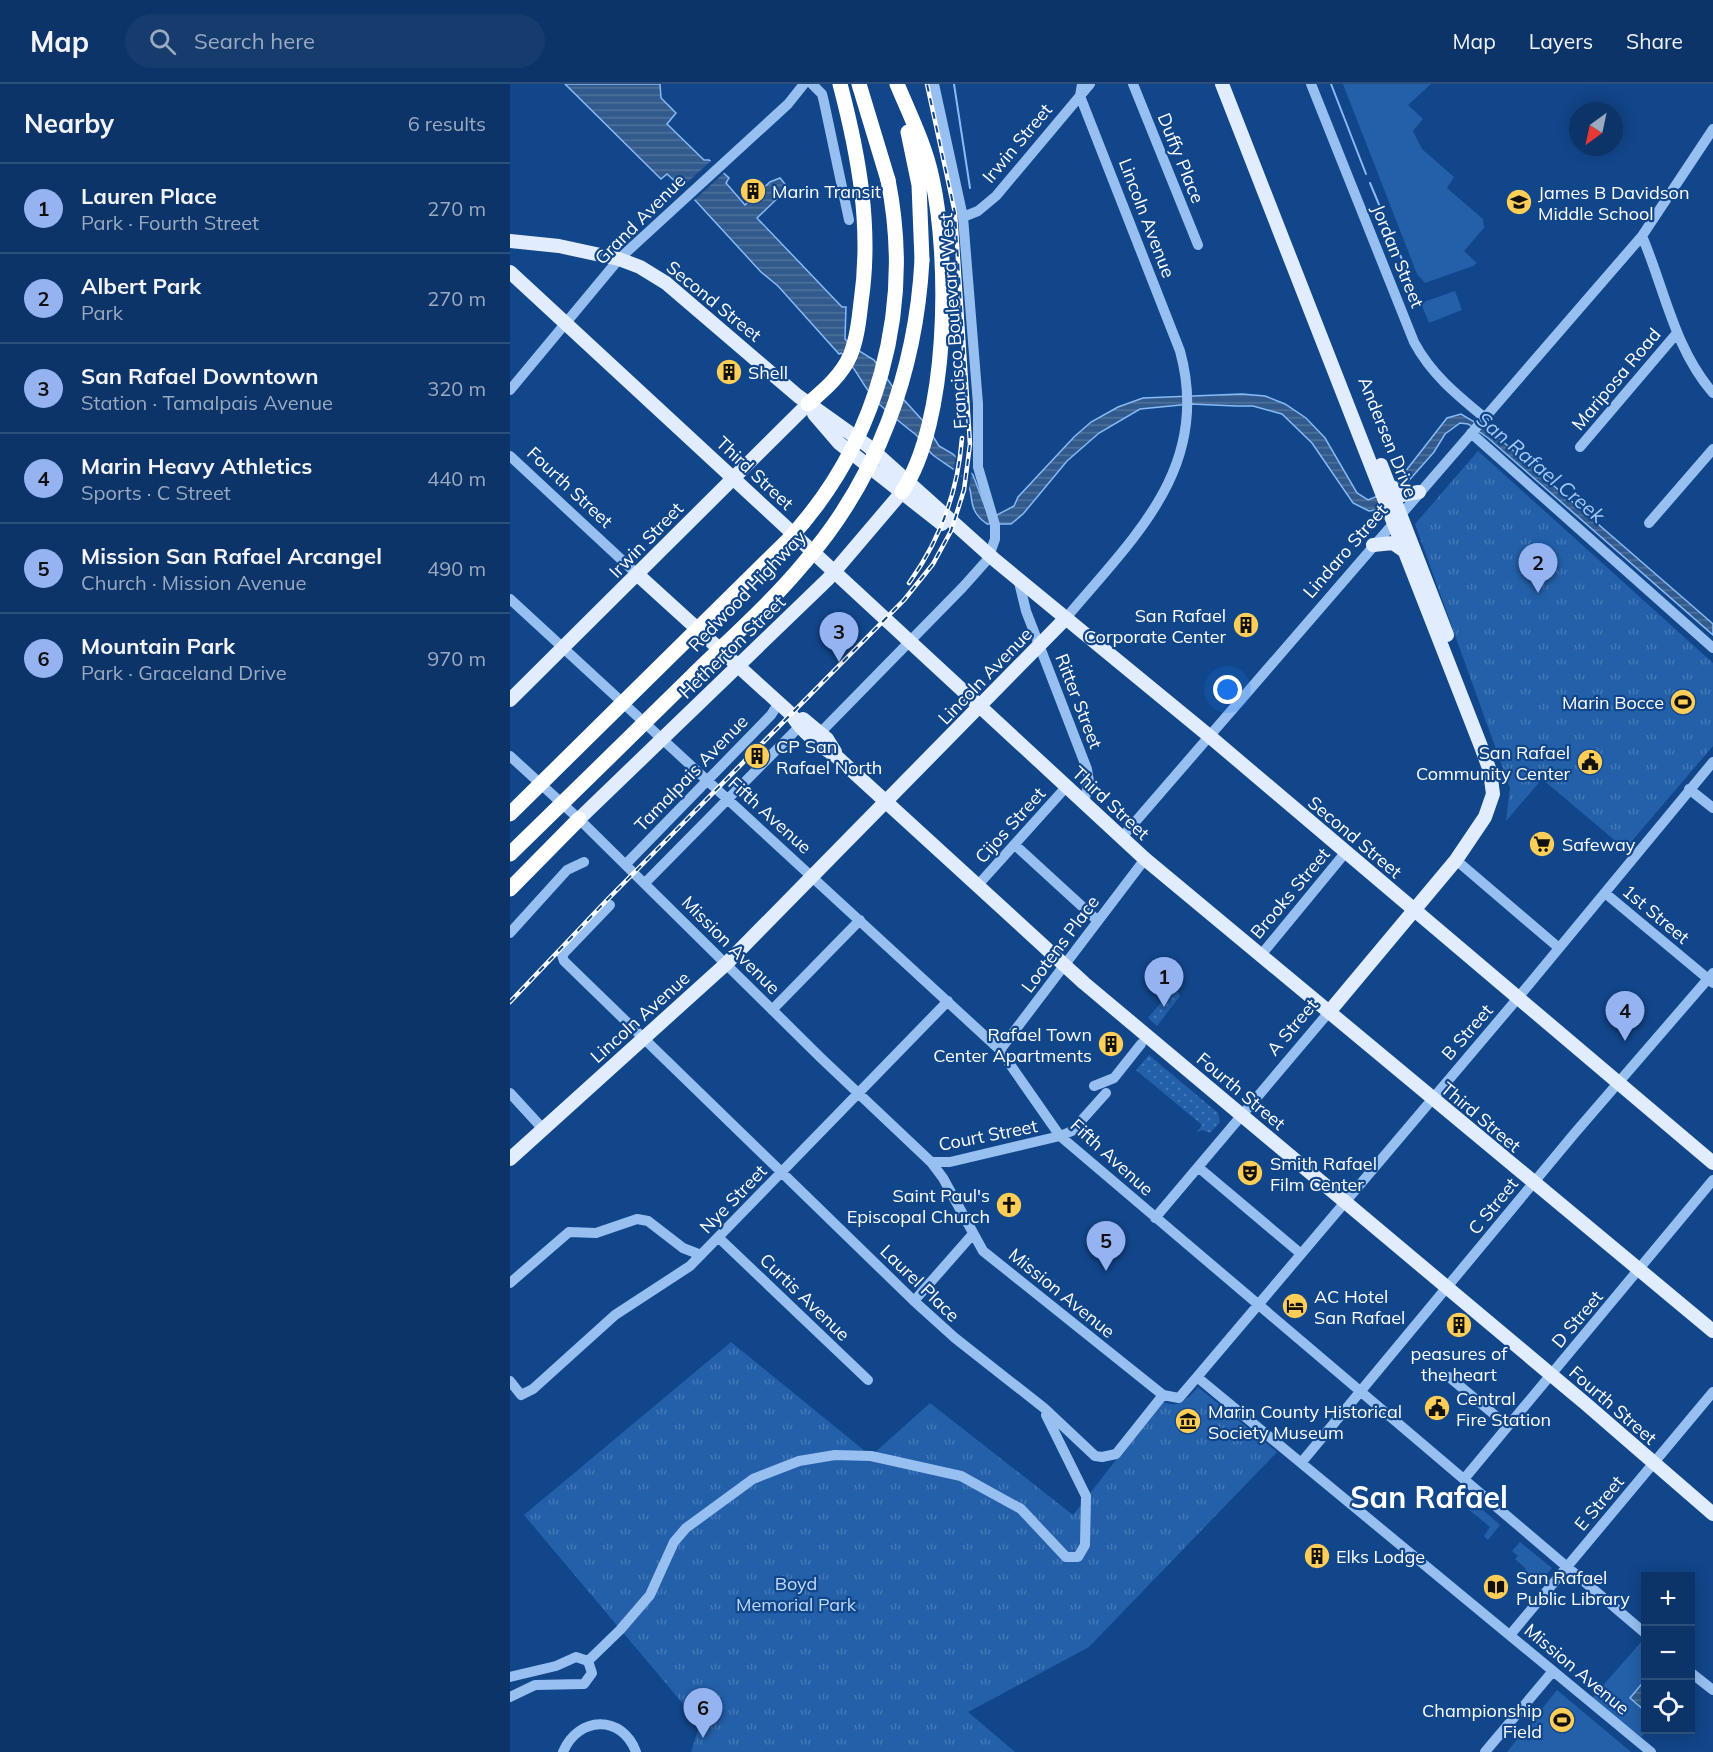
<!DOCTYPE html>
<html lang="en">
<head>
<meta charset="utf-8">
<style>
  body { margin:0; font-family:Mulish,sans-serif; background:#163c6e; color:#f1f3f6 }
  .controls { position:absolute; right:18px; bottom:18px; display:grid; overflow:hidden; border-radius:0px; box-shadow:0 3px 15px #0003 }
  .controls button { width:54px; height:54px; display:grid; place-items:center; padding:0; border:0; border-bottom:2px solid #2d4f7c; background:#0d3468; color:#f1f3f6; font:30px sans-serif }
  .compass { position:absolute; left:1059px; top:18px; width:54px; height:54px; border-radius:50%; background:#0d3468; box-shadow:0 3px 15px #0003; rotate:213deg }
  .you { position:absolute; left:718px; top:606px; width:21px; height:21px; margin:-15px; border:4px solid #fff; border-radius:50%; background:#1a73e8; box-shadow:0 0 0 9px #1a73e833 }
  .badge { display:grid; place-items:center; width:39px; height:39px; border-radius:50%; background:#95b2f1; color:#111; font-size:20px; font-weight:700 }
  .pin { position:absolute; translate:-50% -50px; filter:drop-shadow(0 2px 3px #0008) }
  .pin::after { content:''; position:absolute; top:32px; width:21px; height:18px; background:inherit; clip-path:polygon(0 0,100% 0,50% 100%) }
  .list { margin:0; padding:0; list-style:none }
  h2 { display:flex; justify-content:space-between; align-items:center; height:78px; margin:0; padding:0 24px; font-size:26px }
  h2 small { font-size:20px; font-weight:400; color:#9aaac0 }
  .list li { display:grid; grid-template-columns:39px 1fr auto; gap:18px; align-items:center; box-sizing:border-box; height:90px; padding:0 24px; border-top:2px solid #2d4f7c }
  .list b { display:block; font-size:22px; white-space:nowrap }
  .list p { margin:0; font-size:20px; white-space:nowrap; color:#9aaac0 }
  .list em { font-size:20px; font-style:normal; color:#9aaac0 }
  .icon { flex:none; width:33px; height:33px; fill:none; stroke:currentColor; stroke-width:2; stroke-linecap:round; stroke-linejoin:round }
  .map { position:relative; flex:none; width:1203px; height:1668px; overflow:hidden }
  header { display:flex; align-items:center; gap:36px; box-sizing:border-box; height:84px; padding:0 30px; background:#0d3468; border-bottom:2px solid #2d4f7c }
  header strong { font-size:28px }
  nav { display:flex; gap:33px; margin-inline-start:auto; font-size:21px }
  .search { width:420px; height:54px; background:#163c6e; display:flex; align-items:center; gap:15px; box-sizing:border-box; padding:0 21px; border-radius:33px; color:#9aaac0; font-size:22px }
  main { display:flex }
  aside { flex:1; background:#0d3468 }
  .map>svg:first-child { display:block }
  .grass { fill:#2360a9 }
  .park { fill:url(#park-tufts) }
  .garden { fill:url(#garden-dots) }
  .water { fill:url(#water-rules); stroke:#88bbf5; stroke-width:1.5 }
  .pier { fill:#11468a }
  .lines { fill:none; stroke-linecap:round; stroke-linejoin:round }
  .stream { stroke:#88bbf5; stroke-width:2 }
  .minor { stroke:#97c0f1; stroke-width:10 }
  .major { stroke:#e1edff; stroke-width:14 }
  .highway { stroke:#fff; stroke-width:15 }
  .rail-casing { stroke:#fff; stroke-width:4.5 }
  .rail { stroke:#11468a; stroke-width:2; stroke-dasharray:7; stroke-linecap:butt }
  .highway-bridge { stroke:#fff; stroke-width:15 }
  .labels { text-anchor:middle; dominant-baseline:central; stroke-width:4.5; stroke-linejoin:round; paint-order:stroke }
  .street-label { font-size:18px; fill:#fff; stroke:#11468a }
  .poi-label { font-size:18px; fill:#fff; stroke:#11468a; text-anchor:start }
  .park-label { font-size:18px; fill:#bedafc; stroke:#11468a }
  .water-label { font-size:20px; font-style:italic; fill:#a3caf8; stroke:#11468a }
  .town-label { font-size:30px; font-weight:bold; fill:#fff; stroke:#11468a }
</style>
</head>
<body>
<header>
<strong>Map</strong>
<div class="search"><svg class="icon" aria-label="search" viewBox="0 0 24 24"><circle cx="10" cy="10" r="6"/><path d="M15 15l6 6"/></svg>Search here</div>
<nav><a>Map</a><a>Layers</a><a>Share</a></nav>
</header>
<main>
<aside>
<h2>Nearby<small>6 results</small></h2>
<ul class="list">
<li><span class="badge">1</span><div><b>Lauren Place</b><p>Park · Fourth Street</p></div><em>270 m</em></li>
<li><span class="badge">2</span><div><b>Albert Park</b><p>Park</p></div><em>270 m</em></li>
<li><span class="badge">3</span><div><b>San Rafael Downtown</b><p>Station · Tamalpais Avenue</p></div><em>320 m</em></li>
<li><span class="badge">4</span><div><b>Marin Heavy Athletics</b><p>Sports · C Street</p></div><em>440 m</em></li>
<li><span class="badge">5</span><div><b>Mission San Rafael Arcangel</b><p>Church · Mission Avenue</p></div><em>490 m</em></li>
<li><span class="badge">6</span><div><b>Mountain Park</b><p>Park · Graceland Drive</p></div><em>970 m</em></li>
</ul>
</aside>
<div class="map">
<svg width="1203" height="1668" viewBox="0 0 1203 1668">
  <defs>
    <pattern id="park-tufts" width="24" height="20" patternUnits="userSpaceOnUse" patternTransform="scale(1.5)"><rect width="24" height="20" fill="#2360a9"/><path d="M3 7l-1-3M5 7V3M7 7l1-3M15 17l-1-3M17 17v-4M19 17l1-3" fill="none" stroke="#4478b6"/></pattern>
    <pattern id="garden-dots" width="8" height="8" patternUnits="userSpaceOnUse" patternTransform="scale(1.5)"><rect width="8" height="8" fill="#2360a9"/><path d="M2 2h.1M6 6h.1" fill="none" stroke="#4478b6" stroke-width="1.8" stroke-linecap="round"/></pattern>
    <pattern id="water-rules" width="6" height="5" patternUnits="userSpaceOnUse" patternTransform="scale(1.5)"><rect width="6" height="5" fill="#325a8c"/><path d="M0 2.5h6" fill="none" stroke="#51739d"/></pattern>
  </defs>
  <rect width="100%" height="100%" fill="#11468a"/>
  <path class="grass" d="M833 0H921L898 21 913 35 903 47 912 65 944 93 937 104 973 135 974 144 954 167 967 179 963 182 915 199 907 190Z
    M945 207 952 226 919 239 911 219Z
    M964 1418 990 1441 978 1456 974 1452 980 1443 958 1425Z
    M1010 1458 1042 1484 1029 1499 1017 1492 1015 1484 1005 1475 1008 1472 1002 1467Z
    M1131 1558 1135 1562 1136 1646H1138L1131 1653 1082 1614Z
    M1047 1606 1121 1668H997Z"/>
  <path class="park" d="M968 367 1203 579V662L1115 765 1032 695 996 737 1000 704 905 440Z
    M221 1258 361 1372 420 1319 563 1431 652 1317C669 1326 677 1315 688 1303L767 1368 579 1563 458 1628 505 1668H181L190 1640 14 1431Z"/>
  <path class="garden" d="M664 903 670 912 647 942 638 934Z
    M639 971 708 1029 710 1038 700 1049 692 1046 687 1048 692 1041 626 986Z"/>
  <path class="water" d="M55 0H150L151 14 166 29 157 40 194 76H199L219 94 216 99 235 121 260 98 270 94 275 100 274 108 247 134 332 223H336L335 255 341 262 364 276 385 306 414 338 429 362 443 370 463 391 477 428 487 431 504 422 508 413 564 353 581 338 608 323 633 314 732 310 755 312 775 320 796 334 815 354 847 409 858 416 878 408 891 393 937 334 951 330 983 349 1179 519 1203 540V551L978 354 958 340 950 339 935 350 924 368 887 410 865 426 859 427 843 419 802 359 772 330 743 322H726L681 320 630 325 589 349 557 377 513 430 501 440H477C453 423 468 409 453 393 444 384 433 379 423 371 416 365 412 356 405 350 392 340 381 331 369 320 353 304 347 284 331 269L329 270 268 202 251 188 184 115 157 90 151 95Z
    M1135 1596V1627L1120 1614Z"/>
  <path class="pier" d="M203 75 216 87 182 118 169 106Z
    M446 371 462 386 459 406 452 396V390L451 395 443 389Z"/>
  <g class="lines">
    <path class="stream" d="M444 0 460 104
      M821 0 856 90
      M860 99 901 197"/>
    <path class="minor" d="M302 0 312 10 314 18 339 136
      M623 0 688 161
      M801 0 904 258C921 290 947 311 975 334
      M453 133 468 127 486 112 580 0
      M1132 152C1155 206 1164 264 1203 309
      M0 306 109 175 278 20 294 0
      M961 349 1203 564
      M1070 363 1167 249
      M0 372 128 491
      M1139 439 1203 365
      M508 494 516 527 577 685 579 698 574 718
      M0 515 490 966 550 1052 1136 1550
      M556 534C624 453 702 383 670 267L570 12 572 0
      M310 649 453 503 478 475 485 455V441L468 383V320L453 133 424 0
      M0 672 69 735 311 974 421 1078 433 1094 473 1167 653 1311 669 1314 687 1293 1141 1668
      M1179 705 1203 724
      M613 752 1132 152 1203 45
      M505 761 588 837
      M946 776 1049 864
      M116 780 261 631 268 620
      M135 799 289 643
      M468 801 557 702
      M1095 809 1203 899
      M100 821 52 871 54 877 404 1217 445 1254 534 1324 585 1372 592 1373 606 1370 653 1311
      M0 849 57 786 74 778
      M751 871 835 769
      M262 926 350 836
      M490 966 635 775
      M584 1002 604 994 631 960
      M0 1009 33 1045
      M421 1078H440L550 1052 562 1047 596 1009
      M688 1083 790 1169
      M645 1134 819 928
      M209 1154 358 1296
      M0 1199 59 1148 86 1149 127 1135 138 1137 173 1164 191 1171
      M404 1217 462 1151
      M687 1293 1002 921 1203 678
      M939 1293 998 1342
      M0 1297 11 1311 23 1305 105 1231 180 1182 438 917
      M791 1379 1064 1050 1203 889
      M954 1395 1203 1096
      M1000 1551 1203 1308
      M78 1577 110 1546 140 1511 164 1458 176 1444 243 1395 289 1377 325 1371 361 1372 451 1392 511 1425 556 1473H568L575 1461 576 1412 536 1331
      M1180 1588 1203 1606
      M0 1593 46 1582 66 1573 78 1577 82 1589 74 1600 25 1601 0 1613
      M53 1668C68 1632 112 1630 126 1668
      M975 1668 1043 1587"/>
    <path class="major" d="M712 0 972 665 980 687 983 710 975 733 946 776 819 928
      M0 157 49 162 109 175 130 183 156 199 288 312 358 362 485 476 698 651 1203 1079
      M0 188 635 775 1203 1247
      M304 330 329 359 432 440
      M871 381 937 551
      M879 401 892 411 909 408
      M863 461 883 459 893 466
      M128 491 281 630C293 649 309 661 327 673L574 899 1076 1320 1203 1430
      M0 616 298 320
      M293 635 317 655 325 668
      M69 735 318 495 392 408
      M0 1075 217 879 556 534"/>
    <path class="highway" d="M349 0 378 96
      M387 0C400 31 415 61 422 94 440 175 439 338 392 408
      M398 48 409 101 412 176
      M298 320C314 306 331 292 340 272 347 255 349 236 351 218 362 144 349 72 330 0
      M0 805 69 735"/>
    <g class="rail-casing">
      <path id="rail" d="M399 499C430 456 448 407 452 354
        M0 918 96 817 394 516 423 480 441 447 454 406 460 360 445 129 417 0"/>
    </g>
    <use href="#rail" class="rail"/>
    <path class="highway-bridge" d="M0 730 278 456C368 359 404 226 378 96
      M0 770C61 711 121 652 182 592 220 555 260 520 294 479 368 394 406 287 412 176"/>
  </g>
  <defs>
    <g id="building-disc" transform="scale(1.35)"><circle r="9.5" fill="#ffce57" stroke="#11468a"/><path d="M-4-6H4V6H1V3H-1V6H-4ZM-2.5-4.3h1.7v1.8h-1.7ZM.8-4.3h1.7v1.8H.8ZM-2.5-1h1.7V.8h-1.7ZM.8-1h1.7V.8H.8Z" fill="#111"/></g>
    <g id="school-disc" transform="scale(1.35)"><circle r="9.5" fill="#ffce57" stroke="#11468a"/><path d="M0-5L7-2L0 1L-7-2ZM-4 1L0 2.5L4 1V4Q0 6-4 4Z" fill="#111"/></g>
    <g id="stadium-disc" transform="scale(1.35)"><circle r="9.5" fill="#ffce57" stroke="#11468a"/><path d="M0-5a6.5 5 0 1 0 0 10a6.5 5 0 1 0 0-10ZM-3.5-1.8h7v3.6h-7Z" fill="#111"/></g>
    <g id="civic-disc" transform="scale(1.35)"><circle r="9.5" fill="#ffce57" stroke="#11468a"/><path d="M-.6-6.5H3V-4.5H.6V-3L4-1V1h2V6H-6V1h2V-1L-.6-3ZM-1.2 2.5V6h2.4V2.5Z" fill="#111"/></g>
    <g id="supermarket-disc" transform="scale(1.35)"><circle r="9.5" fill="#ffce57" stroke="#11468a"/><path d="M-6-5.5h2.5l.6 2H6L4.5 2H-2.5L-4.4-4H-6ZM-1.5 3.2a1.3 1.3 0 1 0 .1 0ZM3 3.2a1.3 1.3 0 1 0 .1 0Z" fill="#111"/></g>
    <g id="theatre-disc" transform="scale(1.35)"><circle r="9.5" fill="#ffce57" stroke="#11468a"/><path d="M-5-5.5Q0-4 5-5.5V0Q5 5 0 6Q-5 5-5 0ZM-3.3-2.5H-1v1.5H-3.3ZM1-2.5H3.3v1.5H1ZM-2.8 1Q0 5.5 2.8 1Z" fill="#111"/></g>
    <g id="church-disc" transform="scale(1.35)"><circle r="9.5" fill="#ffce57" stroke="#11468a"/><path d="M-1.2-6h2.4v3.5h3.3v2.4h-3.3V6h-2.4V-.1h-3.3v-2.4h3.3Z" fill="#111"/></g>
    <g id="hotel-disc" transform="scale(1.35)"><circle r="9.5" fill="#ffce57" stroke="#11468a"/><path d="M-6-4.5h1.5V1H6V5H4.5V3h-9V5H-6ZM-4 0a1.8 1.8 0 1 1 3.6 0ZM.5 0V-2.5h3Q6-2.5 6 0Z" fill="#111"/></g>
    <g id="museum-disc" transform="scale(1.35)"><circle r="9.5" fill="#ffce57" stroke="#11468a"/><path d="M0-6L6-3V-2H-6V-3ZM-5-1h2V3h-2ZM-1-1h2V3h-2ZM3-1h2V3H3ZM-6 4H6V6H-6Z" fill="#111"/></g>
    <g id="library-disc" transform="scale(1.35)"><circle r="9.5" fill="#ffce57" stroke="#11468a"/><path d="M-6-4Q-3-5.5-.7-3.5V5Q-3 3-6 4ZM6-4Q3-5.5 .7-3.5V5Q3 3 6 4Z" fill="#111"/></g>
  </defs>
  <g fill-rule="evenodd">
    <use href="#building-disc" x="243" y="107"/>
    <use href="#school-disc" x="1009" y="118"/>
    <use href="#building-disc" x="219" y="288"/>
    <use href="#building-disc" x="736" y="541"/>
    <use href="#stadium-disc" x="1173" y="618"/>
    <use href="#building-disc" x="247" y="672"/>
    <use href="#civic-disc" x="1080" y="678"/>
    <use href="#supermarket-disc" x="1032" y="760"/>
    <use href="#building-disc" x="601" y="960"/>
    <use href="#theatre-disc" x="740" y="1089"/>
    <use href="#church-disc" x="499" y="1121"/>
    <use href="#hotel-disc" x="785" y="1222"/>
    <use href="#building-disc" x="949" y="1241"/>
    <use href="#civic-disc" x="927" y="1324"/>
    <use href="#museum-disc" x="678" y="1337"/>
    <use href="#building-disc" x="807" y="1472"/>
    <use href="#library-disc" x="986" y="1503"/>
    <use href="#stadium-disc" x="1052" y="1636"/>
  </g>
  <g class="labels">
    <g class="street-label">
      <text transform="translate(507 59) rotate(-50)">Irwin Street</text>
      <text transform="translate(671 74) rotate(68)">Duffy Place</text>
      <text transform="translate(637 134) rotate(69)">Lincoln Avenue</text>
      <text transform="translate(130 135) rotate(-45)">Grand Avenue</text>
      <text transform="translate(888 172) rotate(68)">Jordan Street</text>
      <text transform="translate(204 217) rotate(39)">Second Street</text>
      <text transform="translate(443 237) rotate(-94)">Francisco Boulevard West</text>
      <text transform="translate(1106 295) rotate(-50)">Mariposa Road</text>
      <text transform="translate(878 353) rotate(68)">Andersen Drive</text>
      <text transform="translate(245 389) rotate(43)">Third Street</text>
      <text transform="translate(60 403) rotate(43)">Fourth Street</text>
      <text transform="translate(136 456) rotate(-46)">Irwin Street</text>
      <text transform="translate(835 467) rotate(-49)">Lindaro Street</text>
      <text transform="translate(237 507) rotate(-46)">Redwood Highway</text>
      <text transform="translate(222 563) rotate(-44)">Hetherton Street</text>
      <text transform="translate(475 592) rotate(-46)">Lincoln Avenue</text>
      <text transform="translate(569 617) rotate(69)">Ritter Street</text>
      <text transform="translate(181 689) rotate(-46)">Tamalpais Avenue</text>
      <text transform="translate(601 719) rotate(43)">Third Street</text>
      <text transform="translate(260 731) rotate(42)">Fifth Avenue</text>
      <text transform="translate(500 741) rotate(-48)">Cijos Street</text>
      <text transform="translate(845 753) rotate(40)">Second Street</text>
      <text transform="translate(780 809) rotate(-50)">Brooks Street</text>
      <text transform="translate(1146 830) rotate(40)">1st Street</text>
      <text transform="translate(550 860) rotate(-53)">Lootens Place</text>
      <text transform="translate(221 861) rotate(45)">Mission Avenue</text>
      <text transform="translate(130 933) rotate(-42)">Lincoln Avenue</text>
      <text transform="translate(782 943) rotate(-50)">A Street</text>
      <text transform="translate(957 948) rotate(-49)">B Street</text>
      <text transform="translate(731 1007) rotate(40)">Fourth Street</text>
      <text transform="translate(971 1033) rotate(40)">Third Street</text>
      <text transform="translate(478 1051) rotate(-11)">Court Street</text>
      <text transform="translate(602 1073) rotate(42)">Fifth Avenue</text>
      <text transform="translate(223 1115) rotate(-46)">Nye Street</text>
      <text transform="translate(983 1122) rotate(-51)">C Street</text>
      <text transform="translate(410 1199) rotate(44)">Laurel Place</text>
      <text transform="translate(552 1209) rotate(39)">Mission Avenue</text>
      <text transform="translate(295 1213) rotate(44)">Curtis Avenue</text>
      <text transform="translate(1067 1235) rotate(-50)">D Street</text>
      <text transform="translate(1103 1321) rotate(41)">Fourth Street</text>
      <text transform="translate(1089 1419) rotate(-50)">E Street</text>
      <text transform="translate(1067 1585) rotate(40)">Mission Avenue</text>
    </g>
    <g class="poi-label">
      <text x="262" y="107">Marin Transit</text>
      <text x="1028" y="108">James B Davidson<tspan x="1028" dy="21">Middle School</tspan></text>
      <text x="238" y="288">Shell</text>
      <text x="716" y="531" text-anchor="end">San Rafael<tspan x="716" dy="21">Corporate Center</tspan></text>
      <text x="1154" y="618" text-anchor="end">Marin Bocce</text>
      <text x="266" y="662">CP San<tspan x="266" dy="21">Rafael North</tspan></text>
      <text x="1060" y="668" text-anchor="end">San Rafael<tspan x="1060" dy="21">Community Center</tspan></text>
      <text x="1052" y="760">Safeway</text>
      <text x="582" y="950" text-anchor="end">Rafael Town<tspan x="582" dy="21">Center Apartments</tspan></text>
      <text x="760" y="1079">Smith Rafael<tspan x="760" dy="21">Film Center</tspan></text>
      <text x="480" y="1111" text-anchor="end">Saint Paul's<tspan x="480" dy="21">Episcopal Church</tspan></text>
      <text x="804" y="1212">AC Hotel<tspan x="804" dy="21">San Rafael</tspan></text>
      <text x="949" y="1269" text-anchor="middle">peasures of<tspan x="949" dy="21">the heart</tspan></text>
      <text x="946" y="1314">Central<tspan x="946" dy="21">Fire Station</tspan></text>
      <text x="698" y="1327">Marin County Historical<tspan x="698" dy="21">Society Museum</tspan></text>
      <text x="826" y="1472">Elks Lodge</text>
      <text x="1006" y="1493">San Rafael<tspan x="1006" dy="21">Public Library</tspan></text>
      <text x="1032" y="1626" text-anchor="end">Championship<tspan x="1032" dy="21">Field</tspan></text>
    </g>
    <g class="park-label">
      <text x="286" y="1499">Boyd<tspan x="286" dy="21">Memorial Park</tspan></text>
    </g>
    <g class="water-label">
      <text transform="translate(1031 383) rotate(40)">San Rafael Creek</text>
    </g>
    <g class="town-label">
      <text x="919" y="1413">San Rafael</text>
    </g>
  </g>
</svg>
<div class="controls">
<button>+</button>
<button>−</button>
<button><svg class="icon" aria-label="locate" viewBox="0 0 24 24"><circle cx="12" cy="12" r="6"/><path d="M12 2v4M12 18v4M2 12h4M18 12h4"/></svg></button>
</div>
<svg class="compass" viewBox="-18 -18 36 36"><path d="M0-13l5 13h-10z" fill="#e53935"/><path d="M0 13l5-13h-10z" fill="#9aaac0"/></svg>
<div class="you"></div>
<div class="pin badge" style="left:654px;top:923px">1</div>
<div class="pin badge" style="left:1028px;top:509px">2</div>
<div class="pin badge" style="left:329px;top:578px">3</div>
<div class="pin badge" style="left:1115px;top:957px">4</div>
<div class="pin badge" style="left:596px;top:1187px">5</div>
<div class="pin badge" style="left:193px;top:1654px">6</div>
</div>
</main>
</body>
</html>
